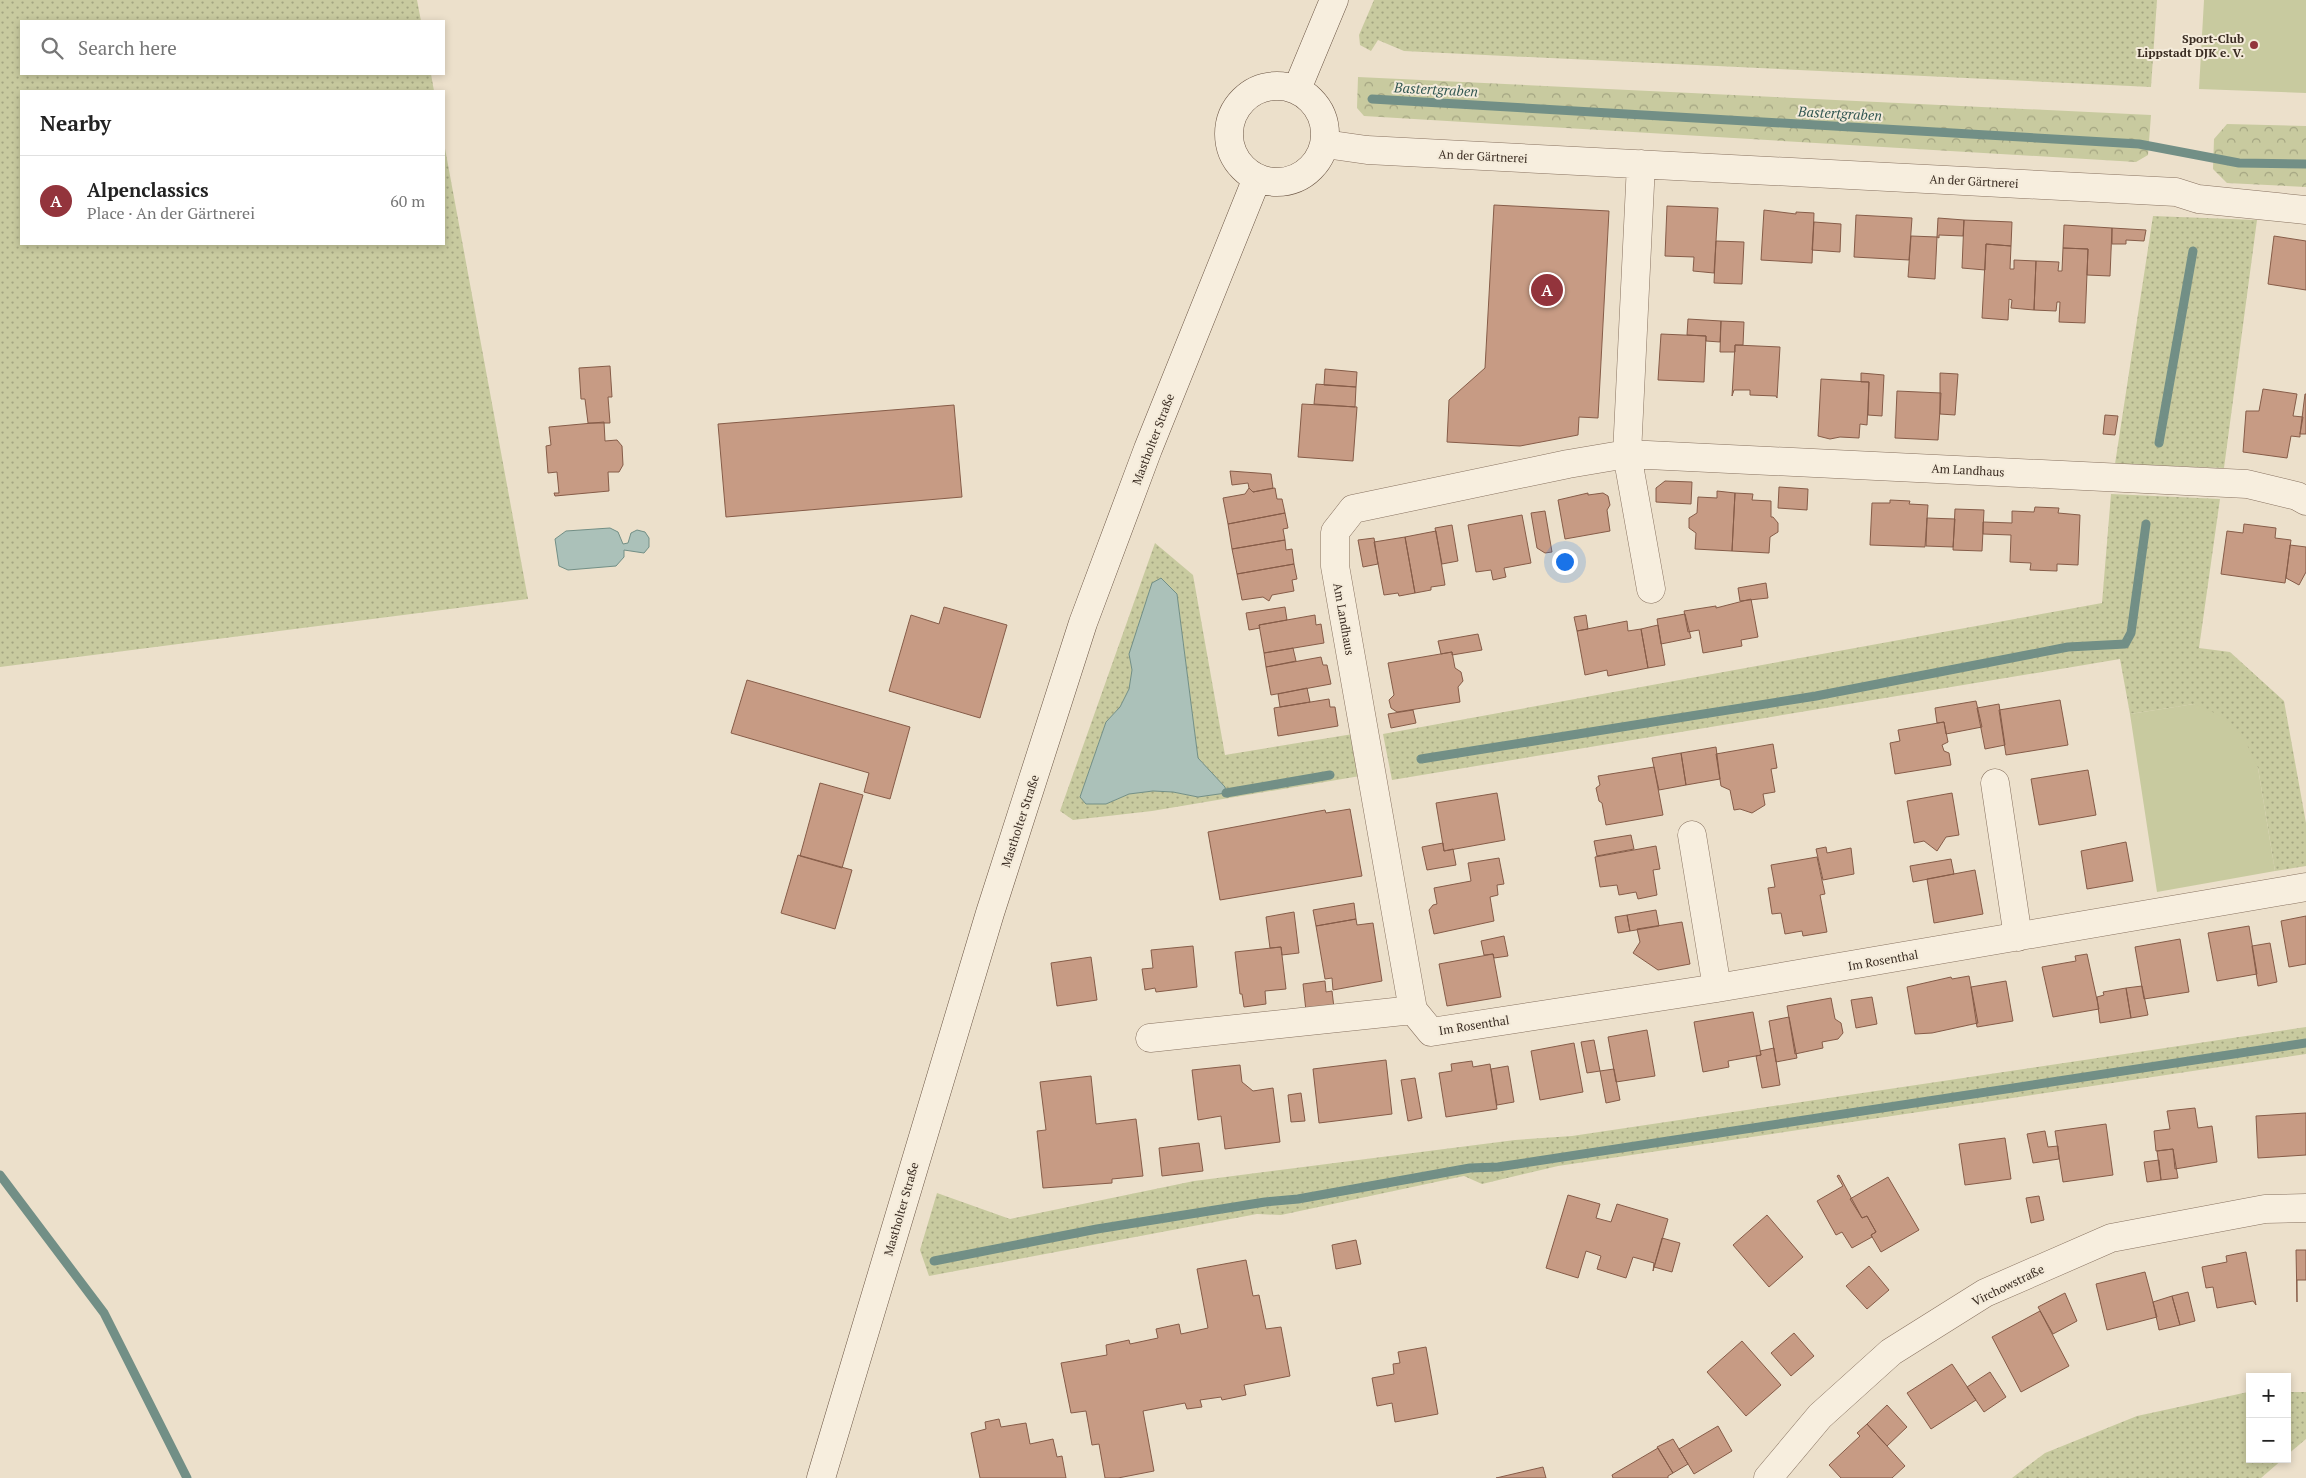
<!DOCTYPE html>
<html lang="en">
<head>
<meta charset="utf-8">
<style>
  body { margin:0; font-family:"PT Serif",serif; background:#f2f2f2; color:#222 }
  .controls { position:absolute; right:15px; bottom:15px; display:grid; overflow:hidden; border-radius:0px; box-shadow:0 2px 8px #0003 }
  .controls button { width:45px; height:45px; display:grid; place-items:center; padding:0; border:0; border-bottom:1px solid #e0e0e0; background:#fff; color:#222; font:25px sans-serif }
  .you { position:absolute; left:1564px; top:561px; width:18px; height:18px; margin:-12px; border:4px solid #fff; border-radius:50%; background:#1a73e8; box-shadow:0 0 0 8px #1a73e833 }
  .badge { display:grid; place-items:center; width:32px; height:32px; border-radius:50%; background:#93343c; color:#fff; font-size:16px; font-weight:700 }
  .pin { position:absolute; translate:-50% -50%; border:2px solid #fff; box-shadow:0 1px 5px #0006 }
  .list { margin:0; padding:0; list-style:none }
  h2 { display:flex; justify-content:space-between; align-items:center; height:65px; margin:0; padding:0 20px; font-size:21px }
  h2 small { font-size:16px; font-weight:400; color:#767676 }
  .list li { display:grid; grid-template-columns:32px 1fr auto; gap:15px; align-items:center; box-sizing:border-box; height:90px; padding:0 20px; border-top:1px solid #e0e0e0 }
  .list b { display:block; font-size:19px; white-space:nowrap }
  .list p { margin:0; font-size:16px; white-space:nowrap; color:#767676 }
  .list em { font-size:16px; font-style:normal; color:#767676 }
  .icon { flex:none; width:28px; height:28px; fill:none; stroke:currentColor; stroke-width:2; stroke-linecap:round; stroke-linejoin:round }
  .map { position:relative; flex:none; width:2306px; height:1478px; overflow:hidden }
  .search { position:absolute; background:#fff; box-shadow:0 2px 8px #0003; left:20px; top:20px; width:425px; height:55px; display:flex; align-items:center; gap:12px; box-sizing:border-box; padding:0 18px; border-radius:0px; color:#767676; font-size:19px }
  .panel { position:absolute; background:#fff; box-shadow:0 2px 8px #0003; left:20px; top:90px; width:425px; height:155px; border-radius:0px }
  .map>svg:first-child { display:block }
  .grass { fill:url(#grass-dots); fill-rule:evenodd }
  .forest { fill:url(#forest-crowns) }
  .green { fill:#c8ca9f }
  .water { fill:#abc1b9; stroke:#728f86 }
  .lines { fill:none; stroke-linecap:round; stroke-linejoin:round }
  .stream { stroke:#728f86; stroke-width:9 }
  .building { fill:#c79b84; stroke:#865c48 }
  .street-casing { stroke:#887260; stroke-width:29 }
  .secondary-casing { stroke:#6a5443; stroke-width:29 }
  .street { stroke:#f7eede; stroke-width:28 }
  .secondary { stroke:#f7eede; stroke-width:28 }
  .poi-dot { fill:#93343c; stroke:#f4ebda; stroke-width:2 }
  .labels { text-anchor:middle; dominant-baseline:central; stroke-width:4; stroke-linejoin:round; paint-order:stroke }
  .poi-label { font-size:12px; font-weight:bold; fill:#3a2c22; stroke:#f4ebda; text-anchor:end }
  .street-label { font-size:12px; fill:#3a2c22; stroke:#f4ebda }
  .water-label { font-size:14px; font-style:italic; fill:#335853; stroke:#f4ebda }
</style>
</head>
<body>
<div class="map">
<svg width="2306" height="1478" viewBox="0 0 2306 1478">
  <defs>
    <pattern id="grass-dots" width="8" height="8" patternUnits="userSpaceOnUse" patternTransform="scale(1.25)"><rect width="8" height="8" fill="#c8ca9f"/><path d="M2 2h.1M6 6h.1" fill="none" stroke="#a3a481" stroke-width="1.8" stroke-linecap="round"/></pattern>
    <pattern id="forest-crowns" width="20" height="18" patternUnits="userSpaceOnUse" patternTransform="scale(1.25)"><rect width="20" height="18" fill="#c8ca9f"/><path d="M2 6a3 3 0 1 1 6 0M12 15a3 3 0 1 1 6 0" fill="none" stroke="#a3a481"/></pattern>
  </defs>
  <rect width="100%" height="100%" fill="#ece0cb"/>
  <path class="grass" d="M0 0H417L421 21H21V74H431L434 91H21V244H444V143L528 599 0 667Z
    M1374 0H2157L2151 87 1404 51 1378 40 1371 51 1360 45 1359 35Z
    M2153 216 2257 220 2224 468 2115 464Z
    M2111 494 2220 499 2199 648 2230 652 2284 701 2306 823V866L2275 871 2258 768 2194 704 2130 714 2120 659 1392 780 1383 734 2102 603Z
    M1155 543 1193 575 1225 755 1353 734 1360 776 1152 811 1073 820 1060 811ZM1161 579 1177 594 1198 758 1225 787 1198 797 1173 792 1153 791 1129 794 1106 804 1080 797 1106 722 1120 707 1129 689 1132 670 1129 654Z
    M2306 1027V1054L1558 1166 1482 1184 1464 1176 1281 1215 1257 1214 929 1276 920 1250 937 1193 1010 1219 1194 1181 1515 1140 1572 1136Z
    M2248 1392H2250V1459H2283L2261 1478H2012L2045 1453 2137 1416Z
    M2287 1392H2306V1439L2287 1455Z"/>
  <path class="forest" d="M1358 77 2151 115 2148 155 2136 162 1364 116 1357 108Z
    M2227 124 2306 126V187L2227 183 2213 169 2214 139Z"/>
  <path class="green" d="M2204 0H2306V93L2199 89Z
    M2194 704C2236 721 2240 728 2258 768L2275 871 2157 892 2130 714Z"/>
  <path class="water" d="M610 528 618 532 623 544 628 543 631 533 637 530 645 532 649 538V547L644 553 624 550V557L616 566 568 570 559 566 555 539 566 531Z
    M1161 578 1177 594 1198 758 1225 787 1226 793 1198 797 1173 792 1153 791 1129 794 1106 804H1086L1080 797 1106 722 1120 707 1129 689 1132 670 1129 654 1152 583Z"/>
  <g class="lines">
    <path class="stream" d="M1372 99 2139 144 2239 163 2306 164
      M2159 443 2193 251
      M1421 759 1816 696 2068 647 2125 644 2131 633 2146 524
      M1226 793 1330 775
      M0 1175 104 1313 187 1478
      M934 1261 1097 1229 1265 1202 1298 1199 1470 1168 1498 1167 2306 1043"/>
  </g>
  <path class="building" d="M1494 205 1609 211 1598 418 1579 417 1578 435 1520 446 1447 442 1449 400 1485 368Z
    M1667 206 1718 208 1714 273 1693 271 1694 257 1665 256Z
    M1764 210 1796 214V212L1814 213 1812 263 1761 260Z
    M1856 215 1912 218 1909 260 1854 257Z
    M1938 218 1964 220 1963 236 1939 235V238L1937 237Z
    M1964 220 2012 222 2011 246 1986 244 1985 270 1962 268Z
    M1814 222 1841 224 1840 252 1812 250Z
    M2064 225 2112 228 2110 276 2087 275 2088 249 2063 248Z
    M2112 228 2146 230 2144 241 2126 240V244H2112Z
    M1911 236 1937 237 1935 279 1908 277Z
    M2274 236 2306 241V290L2268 284Z
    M1716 241 1744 242 1742 284 1714 283Z
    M1986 244 2011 246 2010 269H2014V260L2036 261 2034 310 2011 308 2012 300 2009 299 2008 320 1982 318Z
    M2063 248 2088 249 2085 323 2059 322 2060 302H2057L2056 311 2034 310 2036 261 2059 262 2058 271H2062Z
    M1688 319 1721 321 1720 342 1706 341V336L1687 335Z
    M1721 321 1744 322 1743 345H1735V352H1720Z
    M1661 334 1706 336 1704 382 1658 380Z
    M1735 345 1780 347 1777 398 1776 396 1750 395V390H1734L1732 396Z
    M610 366 612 397H608L610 423H588L585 399H581L579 368Z
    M1325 369 1357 372 1356 387 1324 385Z
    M1861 373 1884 375 1882 416 1868 415 1869 382H1861Z
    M1940 373 1958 374 1955 415 1940 414Z
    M1821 379 1869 382 1867 425 1860 424 1859 438 1840 437 1830 439 1818 436Z
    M1316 384 1356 387 1355 407 1314 404Z
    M2263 389 2297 394 2293 416 2303 417 2300 434V437L2291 436 2287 458 2243 452 2246 411H2259Z
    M1897 391 1941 393 1938 440 1895 438Z
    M2305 394H2306V434H2300Z
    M1302 404 1357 407 1353 461 1298 457Z
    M954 405 962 497 726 517 718 424Z
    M2105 415 2118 416 2115 435 2103 434Z
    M604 422 605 441 617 440 622 446 623 465 619 472H608L609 491 555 496 554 493H559L557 472 548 473 546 446 551 445 549 427Z
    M1230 471 1271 474 1273 488 1253 492 1249 488 1248 483 1232 485Z
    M1665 481 1692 482 1691 504 1656 502V488Z
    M1779 487 1808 489 1807 510 1778 508Z
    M1249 488 1253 492 1275 488 1277 499H1282L1285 513 1228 524 1223 498 1245 494Z
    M1717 491 1735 493 1732 551 1695 549 1696 533 1689 528V518L1697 513 1698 497 1717 498Z
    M1588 493V495L1603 493 1608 496 1610 505 1607 510 1610 531 1565 539 1558 500Z
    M1735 493 1753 494 1752 500 1771 501V517H1773L1778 523V532L1770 537 1769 553 1732 551Z
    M1890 500 1910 501 1909 504 1928 505 1925 547 1870 545 1872 503H1890Z
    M2035 507 2059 508 2058 513 2080 515 2078 565 2057 564V571L2030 570 2031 563 2010 562 2011 535 1983 534V522L2012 523V511L2034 512Z
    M1955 509 1984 510 1982 551 1953 550Z
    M1545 511 1552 552 1545 553 1537 548 1531 513Z
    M1285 513 1288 528 1283 529 1285 540 1232 549 1228 524Z
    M1522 515 1531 563 1504 568 1506 577 1493 580 1491 570 1476 572 1468 525Z
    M1927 518 1955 519 1953 547 1926 546Z
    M2244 524 2276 528 2275 538 2291 540 2285 583 2221 574 2227 531 2243 533Z
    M1452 525 1458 561 1442 564 1435 528Z
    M1436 531 1445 585 1431 587V590L1415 593 1405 537Z
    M1405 537 1415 593 1399 596 1398 593 1384 595 1374 542Z
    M1374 538 1378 564 1363 567 1358 540Z
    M1285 540 1286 550 1292 549 1294 564 1237 574 1232 549Z
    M2290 545 2306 547V572L2299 585 2286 578Z
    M1294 564 1297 579 1292 580 1294 591 1272 595 1269 601 1263 597 1242 600 1237 574Z
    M1766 583 1768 598 1740 601 1738 588Z
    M1751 599 1758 637 1741 640 1742 646 1703 653 1699 630 1688 632 1684 611 1716 606V608Z
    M944 607 1007 625 980 718 889 691 911 615 939 624Z
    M1285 607 1287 620 1259 625 1260 628 1249 630 1246 613Z
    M1685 614 1691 638 1661 644 1657 619Z
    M1315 615 1316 625 1321 624 1324 643 1264 653 1259 625Z
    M1586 615 1588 629 1577 631 1574 617Z
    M1627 621 1628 631 1641 629 1648 668 1608 676 1607 670 1585 675 1577 631Z
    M1658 625 1665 665 1648 668 1641 629Z
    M1478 634 1482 650 1452 655V652L1441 654 1438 641Z
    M1293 648 1296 661 1266 667 1264 653Z
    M1452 652 1455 668 1461 672 1463 681 1458 687 1460 702 1397 712 1391 708 1389 700 1394 695 1388 663Z
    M1321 657 1323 665H1327L1331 684 1271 695 1266 667Z
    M747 680 910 727 890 799 864 792 869 773 731 733Z
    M1307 688 1310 702 1280 707 1278 694Z
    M1329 699 1330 707H1335L1338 726 1278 736 1274 708Z
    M2060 700 2068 745 2006 755 1999 710Z
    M1976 701 1982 727 1946 734 1944 722 1937 723 1935 708Z
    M1999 704 2005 745 1985 749 1977 708Z
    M1413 710 1416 723 1391 728 1388 714Z
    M1944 722 1948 742 1942 745 1944 751 1949 753 1951 765 1895 774 1890 743 1900 741 1898 730Z
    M1773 744 1777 768 1771 769 1775 792 1763 794 1765 805 1752 813 1740 809 1734 810 1730 790 1721 786 1716 754Z
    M1716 747 1720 779 1686 785 1681 753Z
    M1681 753 1686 785 1659 790 1652 758Z
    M1654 767 1663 815 1606 825 1602 803 1599 801 1596 788 1600 785 1598 776Z
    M2088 770 2096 815 2039 825 2031 779Z
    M820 783 863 795 842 868 800 856Z
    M1497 793 1505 840 1444 851 1436 803Z
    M1952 793 1959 835 1946 837 1937 851 1924 841 1914 843 1907 801Z
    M1350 809 1362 876 1220 900 1208 832 1325 810 1326 813Z
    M1631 835 1634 849 1597 856 1594 841Z
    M2126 842 2133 881 2087 889 2081 851Z
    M1443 843 1444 851 1453 849 1456 865 1427 870 1422 847Z
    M1656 846 1660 869 1653 870 1657 895 1638 899 1636 892 1619 895 1617 885 1600 887 1595 857Z
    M1826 847 1827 853 1851 848 1854 874 1823 880 1816 849Z
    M798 855 852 870 835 929 781 913Z
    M1817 857 1825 894 1820 895 1827 932 1803 936 1802 931 1785 934 1781 913 1772 914 1768 888 1775 887 1771 865Z
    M1499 858 1504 884 1497 885 1498 895 1490 897 1494 921 1434 934 1429 910 1433 905 1437 904 1434 888 1471 881 1468 863Z
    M1951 859 1954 874 1913 882 1910 866Z
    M1975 870 1983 914 1934 923 1927 879Z
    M1354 903 1356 919 1316 926 1313 910Z
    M1656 910 1659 926 1630 931 1627 915Z
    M1294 912 1299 953 1282 955 1281 947 1270 948 1266 917Z
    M1627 915 1630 931 1618 933 1615 917Z
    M2306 916V964L2289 967 2281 921Z
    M1356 919 1357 925 1373 923 1382 981 1333 990 1332 978 1325 979 1316 926Z
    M1682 922 1690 964 1658 970 1633 953 1640 942 1637 929Z
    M2249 926 2257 974 2217 981 2208 933Z
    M1504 936 1508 956 1494 958 1493 954 1484 955 1481 941Z
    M2180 939 2189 992 2144 999 2135 947Z
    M2270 943 2277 982 2258 986 2252 946Z
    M1193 946 1197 987 1156 992 1155 988 1145 990 1142 969 1153 968 1151 950Z
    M1281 947 1286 989 1265 991 1266 1004 1244 1007 1242 994H1240L1235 952Z
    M1493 954 1501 997 1447 1006 1439 964Z
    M2087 954 2099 1009 2053 1017 2042 967 2076 961 2075 956Z
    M1091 957 1097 1000 1057 1006 1051 963Z
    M1969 976 1978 1023 1932 1033 1915 1034 1907 987 1951 977 1952 979Z
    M1325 981 1326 992 1332 991 1334 1008 1306 1011 1303 984Z
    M2006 981 2013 1021 1977 1027 1971 987Z
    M2142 986 2148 1015 2131 1018 2126 988Z
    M2126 988 2131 1018 2100 1023 2097 997 2104 995 2103 992Z
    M1872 997 1877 1024 1856 1028 1851 1000Z
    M1831 998 1835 1019 1841 1023 1843 1033 1838 1039 1822 1042 1823 1048 1795 1054 1787 1006Z
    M1753 1012 1761 1055 1728 1061 1729 1067 1703 1072 1694 1022Z
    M1789 1017 1797 1058 1776 1062 1769 1021Z
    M1647 1030 1655 1076 1616 1082 1608 1037Z
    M1594 1040 1600 1071 1587 1073 1581 1042Z
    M1574 1043 1583 1092 1540 1100 1531 1051Z
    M1774 1048 1780 1085 1762 1088 1756 1056 1761 1055 1760 1051Z
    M1386 1060 1392 1114 1319 1123 1313 1069Z
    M1472 1061 1473 1067 1490 1064 1497 1109 1446 1117 1439 1073 1452 1071 1451 1064Z
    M1240 1065 1242 1082 1253 1091 1273 1088 1280 1142 1225 1149 1221 1116 1198 1120 1192 1070Z
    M1508 1066 1514 1102 1497 1105 1491 1069Z
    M1614 1069 1620 1100 1606 1103 1600 1071Z
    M1091 1076 1096 1124 1136 1119 1143 1176 1112 1179V1183L1043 1188 1037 1131 1046 1130 1040 1082Z
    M1415 1078 1422 1118 1408 1121 1401 1080Z
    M1301 1093 1305 1121 1291 1122 1288 1095Z
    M2195 1108 2198 1128 2212 1126 2217 1162 2175 1169 2173 1149 2156 1151 2154 1131 2170 1129 2167 1111Z
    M2306 1113V1155L2258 1158 2256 1116Z
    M2106 1124 2113 1175 2063 1182 2055 1131Z
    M2045 1131 2048 1147 2058 1146 2059 1159 2033 1163 2027 1134Z
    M2005 1138 2011 1179 1965 1185 1959 1144Z
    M1199 1143 1203 1171 1162 1176 1159 1148Z
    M2173 1149 2178 1178 2161 1180 2157 1151Z
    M2159 1160 2161 1180 2147 1182 2144 1162Z
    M1839 1175 1862 1218 1867 1216 1876 1232 1871 1235 1872 1237 1852 1248 1842 1232 1836 1235 1817 1201 1843 1186 1837 1176Z
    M1888 1177 1919 1230 1881 1252 1871 1235 1876 1232 1867 1216 1862 1218 1850 1199Z
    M1568 1195 1600 1204 1596 1218 1611 1222 1617 1204 1668 1219 1653 1271 1654 1263 1633 1257 1626 1278 1597 1269 1601 1256 1586 1251 1578 1278 1546 1268Z
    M2039 1196 2044 1220 2031 1223 2026 1198Z
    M1767 1215 1803 1257 1769 1287 1733 1245Z
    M1662 1238 1680 1243 1672 1272 1654 1267Z
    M1356 1240 1361 1264 1336 1269 1332 1245Z
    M2296 1250H2306V1280H2297V1302Z
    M2246 1252 2256 1305 2253 1301 2217 1308 2213 1287 2206 1288 2202 1267 2227 1262 2226 1256Z
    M1246 1260 1253 1296 1259 1295 1266 1329 1281 1327 1290 1376 1244 1385 1246 1395 1222 1400 1221 1397 1200 1400 1202 1407 1187 1409 1185 1403 1143 1411 1154 1471 1118 1478H1105L1099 1444 1092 1445 1086 1411 1071 1413 1061 1363 1107 1355 1106 1345 1129 1340 1130 1344 1158 1338 1156 1329 1179 1324 1181 1334 1208 1328 1197 1269Z
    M1869 1266 1889 1290 1867 1309 1846 1286Z
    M2145 1272 2157 1317 2107 1330 2096 1284Z
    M2188 1292 2195 1321 2180 1325 2172 1296Z
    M2065 1293 2077 1321 2053 1334 2038 1307Z
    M2172 1296 2180 1325 2159 1330 2153 1302Z
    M2040 1311 2069 1366 2021 1392 1992 1337Z
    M1794 1333 1814 1356 1791 1376 1771 1353Z
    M1742 1341 1781 1385 1746 1416 1707 1372Z
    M1426 1347 1438 1414 1395 1422 1392 1403 1377 1406 1372 1378 1394 1374 1393 1364 1400 1363 1398 1352Z
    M1952 1364 1976 1400 1931 1429 1907 1393Z
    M1990 1372 2006 1397 1984 1412 1967 1387Z
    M1887 1405 1907 1427 1887 1446 1867 1424Z
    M999 1419 1001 1427 1026 1423 1030 1444 1053 1439 1057 1457 1062 1456 1066 1478H980L971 1433 986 1429 985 1422Z
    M1867 1424 1905 1466 1892 1478H1841L1829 1465 1860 1436 1857 1433Z
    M1718 1426 1732 1451 1694 1474 1679 1449Z
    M1673 1439 1688 1464 1673 1473 1657 1447Z
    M1658 1448 1673 1473 1668 1476V1478H1613L1612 1475Z
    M1543 1467 1546 1478H1496Z"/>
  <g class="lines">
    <g class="street-casing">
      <path id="street" d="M1325 144 1367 150 2176 192 2198 199 2306 210
        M1641 164 1627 454 1651 589
        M1995 783 2018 937
        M1692 835 1717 988
        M1413 1010 1335 566V532L1353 509 1568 464 1627 454 2247 484 2297 496 2306 501
        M1150 1038 1413 1010 1431 1032 1717 988 2306 887
        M1768 1478 1820 1416 1891 1352 1985 1293 2111 1238 2265 1209 2306 1208"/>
    </g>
    <g class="secondary-casing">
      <path id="secondary" d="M1229 134a48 48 0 1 1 96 0a48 48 0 1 1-96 0Z
        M1297 89 1334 0
        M821 1478 990 913 1083 623 1148 449 1257 178"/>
    </g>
    <use href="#street" class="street"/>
    <use href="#secondary" class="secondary"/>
  </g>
  <circle class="poi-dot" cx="2254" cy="45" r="5"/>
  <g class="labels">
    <g class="poi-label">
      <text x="2244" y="38">Sport-Club<tspan x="2244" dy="14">Lippstadt DJK e. V.</tspan></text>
    </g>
    <g class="street-label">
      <text transform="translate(1483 156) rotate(3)">An der Gärtnerei</text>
      <text transform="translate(1974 181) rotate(3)">An der Gärtnerei</text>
      <text transform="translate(1153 439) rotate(-69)">Mastholter Straße</text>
      <text transform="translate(1968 470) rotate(3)">Am Landhaus</text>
      <text transform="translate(1344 619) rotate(80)">Am Landhaus</text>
      <text transform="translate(1020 821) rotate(-72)">Mastholter Straße</text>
      <text transform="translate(1883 960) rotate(-10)">Im Rosenthal</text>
      <text transform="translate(1474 1025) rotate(-9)">Im Rosenthal</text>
      <text transform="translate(901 1209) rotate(-74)">Mastholter Straße</text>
      <text transform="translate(2008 1285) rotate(-26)">Virchowstraße</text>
    </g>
    <g class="water-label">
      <text transform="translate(1436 89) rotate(3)">Bastertgraben</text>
      <text transform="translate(1840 113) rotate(3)">Bastertgraben</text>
    </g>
  </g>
</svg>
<div class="controls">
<button>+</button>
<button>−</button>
</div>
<div class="you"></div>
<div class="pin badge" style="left:1547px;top:290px">A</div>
<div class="search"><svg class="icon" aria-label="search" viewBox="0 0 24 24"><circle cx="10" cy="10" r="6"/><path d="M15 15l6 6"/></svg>Search here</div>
<section class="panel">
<h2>Nearby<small></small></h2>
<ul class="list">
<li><span class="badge">A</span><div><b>Alpenclassics</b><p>Place · An der Gärtnerei</p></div><em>60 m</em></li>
</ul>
</section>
</div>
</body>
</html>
